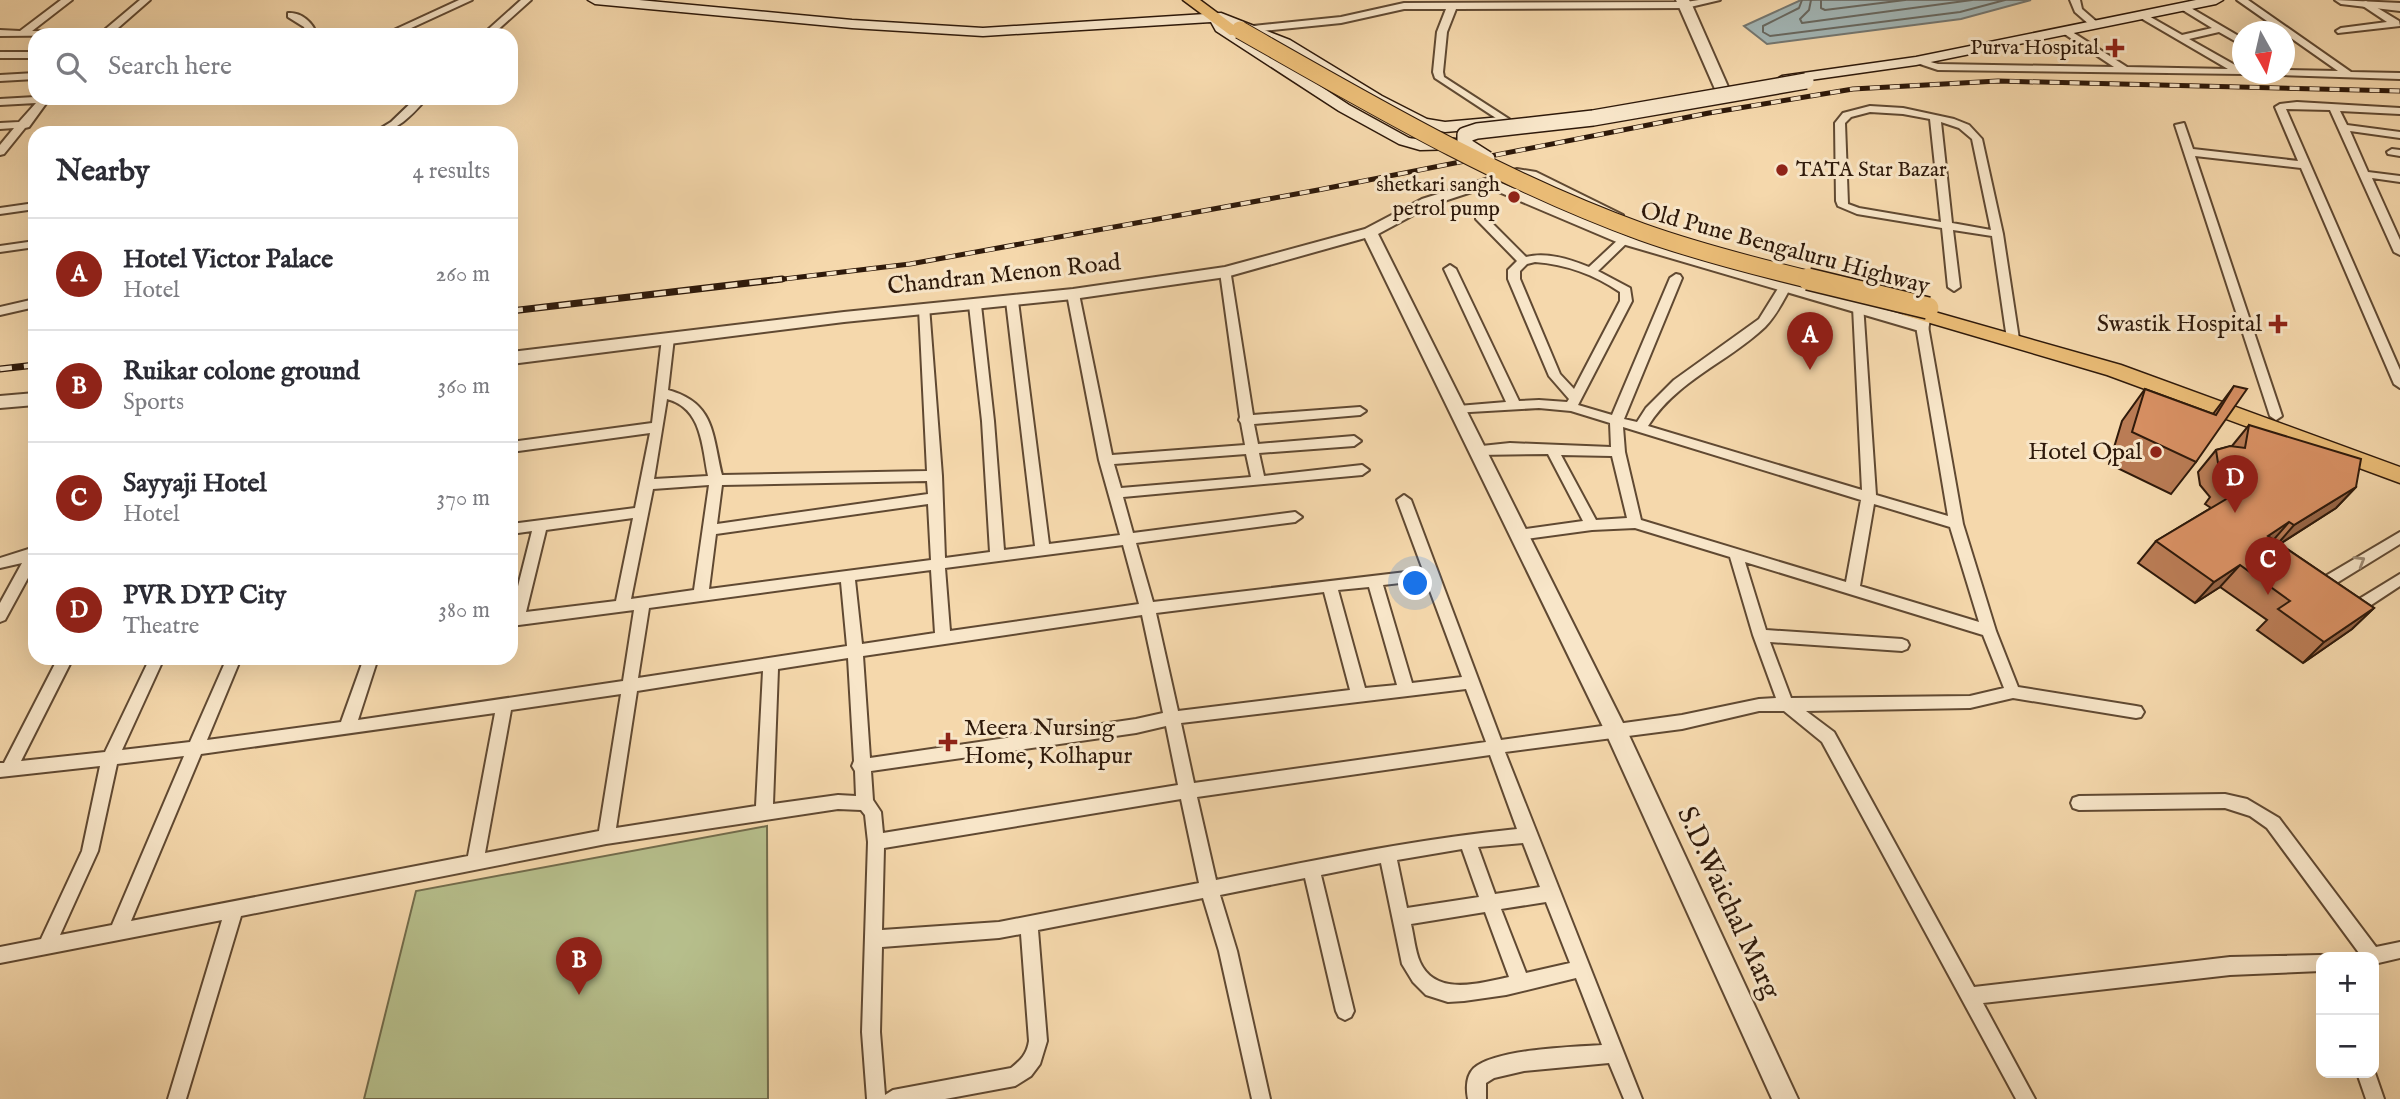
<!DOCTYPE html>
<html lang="en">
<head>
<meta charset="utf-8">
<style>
  body { margin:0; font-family:"IM FELL English",serif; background:#f7f7f7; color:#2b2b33 }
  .controls { position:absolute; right:21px; bottom:21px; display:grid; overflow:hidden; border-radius:14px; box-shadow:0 7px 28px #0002 }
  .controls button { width:63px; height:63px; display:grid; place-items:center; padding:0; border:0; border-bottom:2px solid #e1e1e2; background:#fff; color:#2b2b33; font:35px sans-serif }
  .compass { position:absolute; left:2232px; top:21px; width:63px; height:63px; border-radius:50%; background:#fff; box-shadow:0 7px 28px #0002; rotate:172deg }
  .you { position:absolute; left:1416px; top:584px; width:24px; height:24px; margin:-18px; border:5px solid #fff; border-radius:50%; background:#1a73e8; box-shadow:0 0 0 10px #1a73e833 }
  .badge { display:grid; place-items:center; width:46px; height:46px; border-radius:50%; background:#8f2418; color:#fff; font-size:23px; font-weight:700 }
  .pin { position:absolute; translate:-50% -58px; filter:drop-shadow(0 2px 4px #0008) }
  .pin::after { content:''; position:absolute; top:37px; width:24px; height:21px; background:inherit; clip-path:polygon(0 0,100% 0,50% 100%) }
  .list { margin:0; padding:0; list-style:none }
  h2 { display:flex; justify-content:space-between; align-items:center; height:91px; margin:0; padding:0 28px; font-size:30px }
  h2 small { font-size:23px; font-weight:400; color:#7c7c81 }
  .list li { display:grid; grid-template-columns:46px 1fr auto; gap:21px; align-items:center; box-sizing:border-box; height:112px; padding:0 28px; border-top:2px solid #e1e1e2 }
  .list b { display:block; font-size:26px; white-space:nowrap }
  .list p { margin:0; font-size:23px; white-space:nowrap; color:#7c7c81 }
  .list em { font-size:23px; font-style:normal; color:#7c7c81 }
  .icon { flex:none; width:38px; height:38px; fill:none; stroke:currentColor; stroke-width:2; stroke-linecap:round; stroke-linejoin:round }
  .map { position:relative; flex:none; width:2400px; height:1099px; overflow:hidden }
  .search { position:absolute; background:#fff; box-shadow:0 7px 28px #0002; left:28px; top:28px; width:490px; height:77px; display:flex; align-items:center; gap:18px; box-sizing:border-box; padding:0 24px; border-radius:21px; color:#7c7c81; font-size:26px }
  .panel { position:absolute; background:#fff; box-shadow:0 7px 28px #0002; left:28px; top:126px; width:490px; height:539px; border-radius:21px }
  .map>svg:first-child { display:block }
  .green { fill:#b7c08d; stroke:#726c4c; stroke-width:2 }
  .water { fill:#a2b6b6; stroke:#747771; stroke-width:2 }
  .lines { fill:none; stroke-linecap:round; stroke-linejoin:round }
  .shore { stroke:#686860; stroke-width:2 }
  .minor-casing { stroke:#604932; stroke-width:4 }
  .tertiary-casing { stroke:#604932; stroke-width:4 }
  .secondary-casing { stroke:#2e190a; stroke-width:3 }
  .primary-casing { stroke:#2e190a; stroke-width:3 }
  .minor { fill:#f8e6c9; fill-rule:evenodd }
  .tertiary { fill:#f8e6c9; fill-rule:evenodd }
  .secondary { fill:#f8e6c9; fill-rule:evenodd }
  .primary { fill:#eabc76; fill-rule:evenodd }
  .rail-far1-casing { stroke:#2e190a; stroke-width:5 }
  .rail-casing { stroke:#2e190a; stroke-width:7 }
  .rail-far1 { stroke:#f8e6c9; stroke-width:3.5; stroke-dasharray:10; stroke-linecap:butt }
  .rail { stroke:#f8e6c9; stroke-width:4.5; stroke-dasharray:12; stroke-linecap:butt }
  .secondary-bridge-casing { stroke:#2e190a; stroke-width:18; stroke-linecap:butt }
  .primary-bridge-far1-casing { stroke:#2e190a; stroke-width:19; stroke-linecap:butt }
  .primary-bridge-casing { stroke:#2e190a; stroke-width:24; stroke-linecap:butt }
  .secondary-bridge { stroke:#f8e6c9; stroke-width:15 }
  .primary-bridge-far1 { stroke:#eabc76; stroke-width:17 }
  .primary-bridge { stroke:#eabc76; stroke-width:21 }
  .wall { fill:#ba7c55; stroke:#2e190a; stroke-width:2 }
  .shaded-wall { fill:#976545; stroke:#2e190a; stroke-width:2 }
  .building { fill:#d89063; stroke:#2e190a; stroke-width:2 }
  .oneway { stroke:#9d8a73 }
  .poi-dot { fill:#8f2418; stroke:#f8e6c9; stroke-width:2.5 }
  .labels { text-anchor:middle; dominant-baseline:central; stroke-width:6; stroke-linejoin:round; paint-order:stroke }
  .far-poi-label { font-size:21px; fill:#2e190a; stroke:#f8e6c9; text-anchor:end }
  .street-label { font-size:24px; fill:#2e190a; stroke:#f8e6c9 }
  .poi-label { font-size:24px; fill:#2e190a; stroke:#f8e6c9; text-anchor:end }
  .near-street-label { font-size:28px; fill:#2e190a; stroke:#f8e6c9 }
</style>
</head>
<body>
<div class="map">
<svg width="2400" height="1099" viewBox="0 0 2400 1099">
  <rect width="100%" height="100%" fill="#f5d8ac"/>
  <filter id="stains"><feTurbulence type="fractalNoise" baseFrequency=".00286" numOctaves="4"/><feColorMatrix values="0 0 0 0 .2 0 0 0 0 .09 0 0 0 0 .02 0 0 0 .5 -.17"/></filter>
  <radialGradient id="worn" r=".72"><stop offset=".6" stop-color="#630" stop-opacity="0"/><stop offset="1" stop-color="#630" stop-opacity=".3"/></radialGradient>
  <path class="green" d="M767 826 768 1099H364L416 891Z"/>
  <path class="water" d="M1801 0H2031L1961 19 1767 44 1744 26Z"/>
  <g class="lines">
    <path class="shore" d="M1802 0 1799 8 1763 26V32L1770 36 1960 12 2005 0
      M1811 0 1809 10 1800 19 1802 23 1972 0
      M1821 0V8L1825 10 1905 0"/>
    <g class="minor-casing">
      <path id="minor" d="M61 0H72L32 31 102 32 140 0H150L110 35 0 36V30L20 31Z
        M459 0H472L396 35H383Z
        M521 0H531L492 35H482Z
        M1699 0H1720L1686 8 1456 9 1447 32 1443 72 1444 77 1509 119 1510 121 1505 124 1435 78 1433 72 1437 32 1446 9H1404L1341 23 1253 32 1248 29 1253 26 1341 17 1404 3 1686 2Z
        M2070 0H2080L2082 9 2097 22V26H2091L2075 12Z
        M2237 0H2248L2351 72 2400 73V79L2281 75 2280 74H2284V70L2338 71Z
        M2366 1 2399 21 2400 26 2338 33 2336 31 2341 28 2387 22 2363 6V2Z
        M2184 4 2242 38V45L2219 32 2189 39 2242 69V74H2245L1938 70 1911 61 1916 58 1938 64 2114 67 2063 33 2061 31 2066 28 2127 67 2228 69 2139 17 2147 15 2182 35 2212 28 2181 9 2179 7Z
        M288 13C301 12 313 22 317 35H307L304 27 288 17Z
        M0 52H35V58H0Z
        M35 73V79L0 81V75Z
        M35 97 50 98 29 127 25 128 4 154 0 155V145L14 128 0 129V123L19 122 36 103 0 105V99Z
        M416 98H427C412 115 396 133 373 133L391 122Z
        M2297 102 2400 108V114L2340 111 2347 125 2400 132V138L2350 131 2368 172 2400 176V182L2372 178 2400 240V255L2394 252 2330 110 2286 109 2400 370V388L2394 384 2301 168 2195 156 2282 416 2276 420 2270 416 2175 125 2184 123 2193 149 2298 161 2275 107 2280 104Z
        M1870 106 1903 108 1954 119 1969 125 1982 139 2003 234 2019 339 2017 342H2009L2007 339 1992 236 1953 230 1960 287 1954 291 1948 287 1942 228 1857 214 1838 206 1836 201 1835 123 1843 113ZM1870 112 1903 114 1930 119 1941 222 1859 208 1848 204 1845 123 1851 117ZM1941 122 1959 128 1972 139 1991 230 1952 223Z
        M2392 149 2400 150V156L2388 154 2387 152Z
        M35 203V209L0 214V208Z
        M1480 214 1484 215 1526 257C1547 252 1569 259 1589 267L1620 238 1624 237 1630 240 1598 271 1630 288 1632 301 1578 405 1612 415 1670 278 1676 274 1680 275 1682 278 1624 419 1637 422 1646 408 1674 380 1759 319 1782 282H1790L1792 285C1784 299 1777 315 1765 327 1727 363 1677 380 1648 426L1862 490 1853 307 1855 304H1863L1876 495 1948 516 1916 326 1922 322 1928 326 1963 524 1996 631 2018 687 2136 706 2141 707 2144 712 2141 717 2136 718 2013 698 1970 708 1806 711 1834 732 1974 987 2230 957 2321 955 2327 957H2321V971L2230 975 1983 1003 2035 1099H2016L1822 742 1784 711H1759L1682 729 1505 752 1642 1099H1624L1609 1063 1524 1071 1494 1078 1486 1083V1099H1468C1466 1089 1466 1076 1474 1068 1496 1049 1572 1047 1602 1045L1576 978 1506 995 1464 1001 1448 1002 1426 995 1413 982 1402 964 1381 863 1321 875 1354 1011 1351 1017 1345 1020 1339 1017 1336 1011 1305 878 1220 895 1237 951 1270 1099H1252L1219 951 1203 898 1038 930 1047 1041 1040 1064 1031 1076 1015 1086 945 1099H867L862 1032 868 842 865 815 861 810 838 809 606 844 241 916 186 1099H168L222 920 0 963V947L41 939 82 851 100 766 0 777V763H4L58 658H73L21 761 105 752 150 658H164L122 750 190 742 227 658H241L207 740 341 722 364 658H378L358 720 623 681 634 610 511 626V614L532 531 511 534V524L635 508 650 433 511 452V442L652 423 662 338 668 334 674 338 668 390C715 403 712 434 722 475L927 471 919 309 925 305 929 306 942 476 945 558 990 552 982 421 969 305 971 302 975 301 981 305 994 421 1004 550 1035 546 1006 301 1008 298 1012 297 1018 301 1049 544 1120 535 1099 460 1067 294 1069 291 1073 290 1079 294 1112 455 1245 445 1241 423 1239 420 1240 417 1220 272 1226 268 1230 269 1253 415 1360 407 1366 411 1360 415 1254 424 1258 444 1354 436 1361 441 1354 446 1259 453 1264 476 1362 465 1369 470 1362 475 1123 497 1133 533 1295 512 1302 517 1295 522 1136 543 1153 602 1423 570 1397 500 1404 495 1411 500 1501 740 1682 715 1759 699 1776 698 1753 635 1730 557 1635 528 1592 530 1519 540 1514 539 1512 535 1514 531 1519 530 1583 521 1548 454 1477 455 1470 450 1472 447 1510 443 1611 447 1610 423 1571 411 1539 408 1453 413 1452 410 1458 406 1506 402 1444 269 1450 265 1456 269 1519 401 1539 400 1567 402 1569 399 1549 376 1508 279V270L1517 261 1476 219V215ZM1535 262C1566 264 1595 275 1620 292V301L1574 389 1560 374 1520 279V271L1527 264ZM667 399C702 408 702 446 708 476L654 479ZM1623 427 1861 500 1846 582 1641 520 1625 452ZM1246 454 1251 477 1121 488 1114 464ZM1561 455 1612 456 1627 518 1596 520ZM927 481 928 494 717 524 722 485ZM709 485 694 590 631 599 653 489ZM928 504 931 560 709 589 716 534ZM1874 504 1950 527 1979 622 1860 586ZM633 518 616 601 526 612 546 530ZM1123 545 1139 604 950 631 945 568ZM1745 562 1983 635 2004 688 1970 696 1791 698 1770 642 1902 651 1907 649 1909 645 1907 641 1902 639 1766 630ZM931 570 935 633 862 644 855 580ZM1426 580 1462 677 1412 683 1383 585ZM841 582 847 646 638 678 649 608ZM1369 587 1397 685 1365 688 1338 590ZM1324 592 1350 690 1178 711 1156 613ZM1142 615 1163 713 1136 719 870 758 863 656ZM848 658 854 761 852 766 855 771 856 796 838 795 773 804 778 669ZM763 671 756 806 616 828 637 691ZM1466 689 1486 742 1194 783 1181 723ZM621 694 599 831 485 853 511 710ZM495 713 468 856 131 921 201 754ZM1166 726 1178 785 883 833 881 812 873 800 871 771 1136 733ZM1490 755 1517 829C1416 839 1316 860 1216 880L1197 797ZM184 756 112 925 60 935 98 851 117 764ZM1181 799 1199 883 999 922 882 930 884 848ZM1523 843 1540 887 1495 894 1478 847ZM1462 849 1479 897 1407 908 1397 860ZM1546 902 1570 963 1526 973 1501 909ZM1485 912 1509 977C1480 983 1436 997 1420 962 1415 951 1414 936 1411 924ZM1021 934 1029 1041C1027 1054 1021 1060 1011 1068L893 1090 885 1095 880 1032 882 947 999 938Z
        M35 241V247L0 252V246Z
        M35 299V307L0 315V307Z
        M2400 532V544L2322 592H2312L2310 588 2312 584Z
        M35 547V565L5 620 0 622V603L22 563 0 568V558Z
        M2400 574V586L2356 615H2346L2344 611 2346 607Z
        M2225 794 2247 799 2279 818 2376 947 2400 942V958L2374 964V957H2362L2267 828 2250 816 2225 808 2079 810 2073 808 2071 803 2073 798 2079 796Z
        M2374 1069 2375 1073 2384 1099H2366L2357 1073H2374Z"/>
    </g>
    <g class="tertiary-casing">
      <path id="tertiary" d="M1676 0H1689L1692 5 1729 89 1727 92 1722 93 1715 89Z
        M2335 0 2400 3V11L2341 4Z
        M1517 169 1536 172 1623 215 1620 218H1610L1527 179 1518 177 1501 183 1629 237 1915 318 1917 311 1923 310 1931 315 1928 330H1916L1619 243 1487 187 1432 205 1378 234 1627 731 1798 1099H1772L1605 731 1365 238 1226 277 1073 299 844 322 511 364V352L844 312 1073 289 1225 267 1365 229 1422 199Z
        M35 393V405L0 408V396Z"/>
    </g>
    <g class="secondary-casing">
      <path id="secondary" d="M588 0H639L852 20 983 28 1221 13 1290 40 1382 96 1427 119 1445 122 1501 117 1509 122 1501 127 1445 132 1418 126 1372 102 1280 46 1227 25 1349 105 1409 138C1426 142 1455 133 1467 144L1459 149 1420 150 1399 144 1339 111 1216 31 1211 22 983 36 852 28 595 4Z
        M2196 0H2223L2216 4 1916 65 1782 84 1775 80 1782 76 1916 57Z"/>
    </g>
    <g class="primary-casing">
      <path id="primary" d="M1183 0H1200L1243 32 1240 35H1230Z
        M1910 305 2121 365 2400 467V483L2107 375 1903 315 1900 311 1903 307Z"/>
    </g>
    <use href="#minor" class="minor"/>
    <use href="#tertiary" class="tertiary"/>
    <use href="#secondary" class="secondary"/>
    <use href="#primary" class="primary"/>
    <g class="rail-far1-casing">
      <path id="rail-far1" d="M767 281 910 264 1318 190 1709 113 1853 89 1998 81 2400 91"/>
    </g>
    <g class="rail-casing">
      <path id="rail" d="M511 311 782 279
        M0 369 35 365"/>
    </g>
    <use href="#rail-far1" class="rail-far1"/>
    <use href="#rail" class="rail"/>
    <g class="secondary-bridge-casing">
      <path id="secondary-bridge" d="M1487 159 1465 145V135L1477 131 1593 118 1806 81"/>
    </g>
    <g class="primary-bridge-far1-casing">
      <path id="primary-bridge-far1" d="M1240 30C1370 104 1501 181 1642 232 1698 252 1757 267 1815 281"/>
    </g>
    <g class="primary-bridge-casing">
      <path id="primary-bridge" d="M1808 279 1928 308"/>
    </g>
    <use href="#secondary-bridge" class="secondary-bridge"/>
    <use href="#primary-bridge-far1" class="primary-bridge-far1"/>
    <use href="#primary-bridge" class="primary-bridge"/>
  </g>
  <path class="wall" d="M2234 386 2196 462 2171 494 2109 464 2122 421 2145 389 2213 414Z
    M2249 425 2356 487 2336 508 2280 544 2374 608 2352 629 2303 663 2257 630 2267 620 2220 587 2195 603 2138 563 2156 541 2211 508 2205 504 2210 497 2200 485 2198 472 2216 450 2232 446Z"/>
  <path class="shaded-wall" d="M2356 487 2336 508 2275 547 2294 525Z
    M2289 522 2270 544 2268 536Z
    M2240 565 2220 587 2195 603 2214 582Z
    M2374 608 2352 629 2303 663 2324 642Z"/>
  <path class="building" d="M2234 386 2247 389 2196 462 2132 432 2145 389 2216 415Z
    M2249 425 2361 459 2356 487 2294 525 2289 522 2268 536 2374 608 2324 642 2278 609 2290 601 2240 565 2214 582 2156 541 2238 492 2223 483 2228 475 2218 463 2216 450 2230 446 2245 448Z"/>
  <defs><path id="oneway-chevron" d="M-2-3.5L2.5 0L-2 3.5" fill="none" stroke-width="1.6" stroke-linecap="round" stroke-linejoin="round" transform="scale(1.75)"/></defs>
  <use class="oneway" href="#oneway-chevron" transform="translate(2360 561) rotate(-31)"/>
  <g class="poi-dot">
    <path d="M2111.5 37.5h7v7h7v7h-7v7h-7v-7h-7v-7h7z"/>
    <circle cx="1782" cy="170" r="7"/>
    <circle cx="1514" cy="197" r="7"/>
    <path d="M2274.5 313.5h7v7h7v7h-7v7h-7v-7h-7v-7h7z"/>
    <circle cx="2156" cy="452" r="7"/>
    <path d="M944.5 731.5h7v7h7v7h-7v7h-7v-7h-7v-7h7z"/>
  </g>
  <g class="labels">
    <g class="far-poi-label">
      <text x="2099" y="48">Purva Hospital</text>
      <text x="1796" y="170" text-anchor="start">TATA Star Bazar</text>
      <text x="1500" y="185">shetkari sangh<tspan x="1500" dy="24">petrol pump</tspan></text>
    </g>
    <g class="street-label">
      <text transform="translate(1785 249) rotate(15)">Old Pune Bengaluru Highway</text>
      <text transform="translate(1004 275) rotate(-6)">Chandran Menon Road</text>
    </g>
    <g class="poi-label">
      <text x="2262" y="324">Swastik Hospital</text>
      <text x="2142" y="452">Hotel Opal</text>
      <text x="964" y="728" text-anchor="start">Meera Nursing<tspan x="964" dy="28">Home, Kolhapur</tspan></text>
    </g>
    <g class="near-street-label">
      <text transform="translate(1728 903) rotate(65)">S.D.Waichal Marg</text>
    </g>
  </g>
  <rect width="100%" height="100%" filter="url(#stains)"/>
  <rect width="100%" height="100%" fill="url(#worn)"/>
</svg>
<div class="controls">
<button>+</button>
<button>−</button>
</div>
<svg class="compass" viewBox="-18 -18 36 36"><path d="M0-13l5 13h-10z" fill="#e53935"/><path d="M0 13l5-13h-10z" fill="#7c7c81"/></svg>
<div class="you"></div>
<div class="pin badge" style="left:1810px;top:370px">A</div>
<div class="pin badge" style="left:579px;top:995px">B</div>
<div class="pin badge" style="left:2268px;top:595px">C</div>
<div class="pin badge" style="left:2235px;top:513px">D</div>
<div class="search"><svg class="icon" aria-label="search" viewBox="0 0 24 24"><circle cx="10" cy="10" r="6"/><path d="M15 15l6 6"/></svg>Search here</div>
<section class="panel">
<h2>Nearby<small>4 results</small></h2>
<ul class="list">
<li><span class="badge">A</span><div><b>Hotel Victor Palace</b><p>Hotel</p></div><em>260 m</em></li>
<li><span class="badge">B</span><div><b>Ruikar colone ground</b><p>Sports</p></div><em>360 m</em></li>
<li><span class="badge">C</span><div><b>Sayyaji Hotel</b><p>Hotel</p></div><em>370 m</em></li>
<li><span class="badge">D</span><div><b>PVR DYP City</b><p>Theatre</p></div><em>380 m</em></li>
</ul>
</section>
</div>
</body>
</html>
